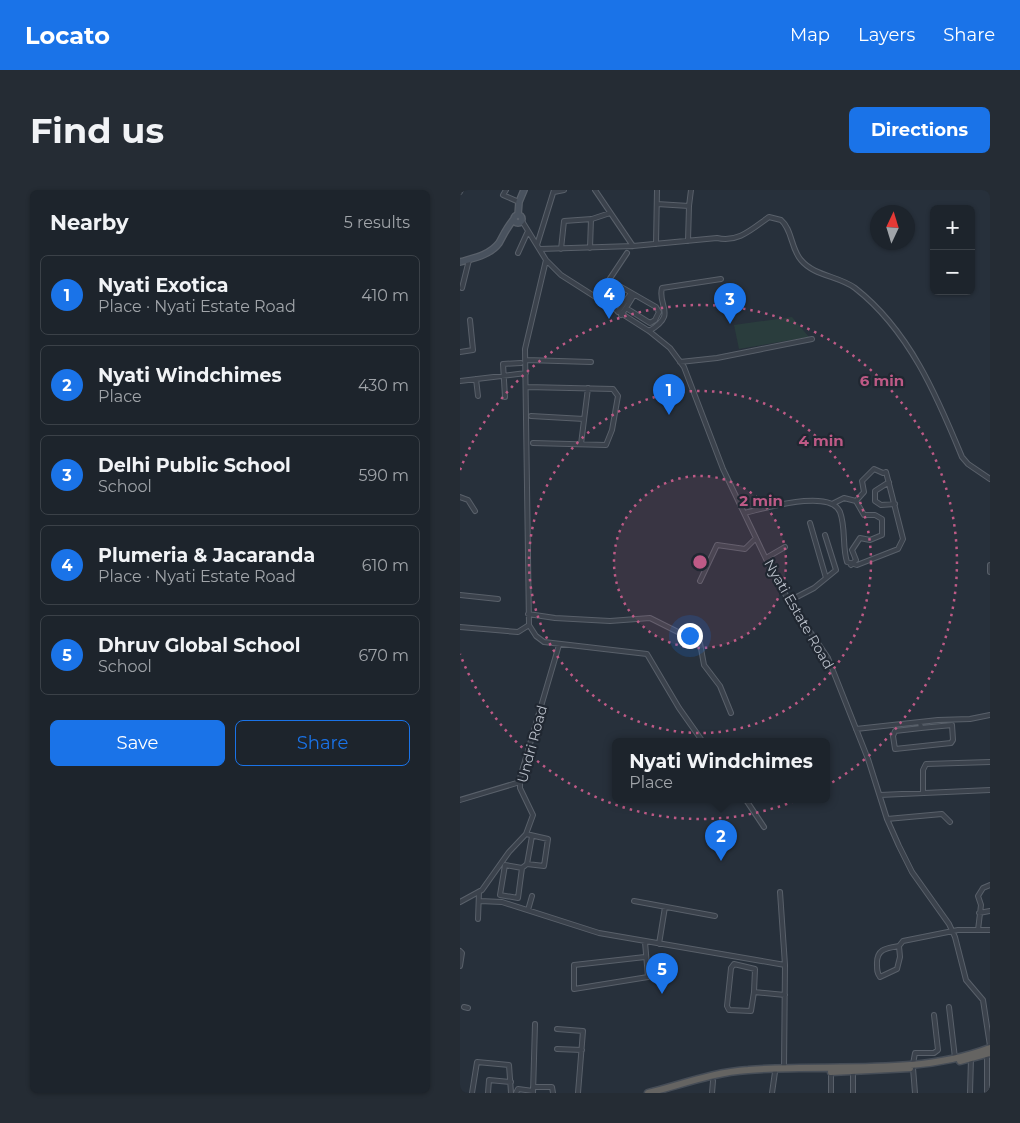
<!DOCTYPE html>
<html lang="en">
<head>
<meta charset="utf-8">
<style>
  body { margin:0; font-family:Montserrat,sans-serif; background:#252c34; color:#f1f3f6 }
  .controls { position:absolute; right:15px; top:15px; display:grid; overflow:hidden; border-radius:8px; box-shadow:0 1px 4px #0004 }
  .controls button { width:45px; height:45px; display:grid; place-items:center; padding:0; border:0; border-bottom:1px solid #3b4148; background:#1d242c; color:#f1f3f6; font:25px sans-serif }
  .compass { position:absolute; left:410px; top:15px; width:45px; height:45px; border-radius:50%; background:#1d242c; box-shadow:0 1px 4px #0004; rotate:4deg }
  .you { position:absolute; left:229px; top:445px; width:18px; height:18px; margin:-12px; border:4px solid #fff; border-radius:50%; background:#1a73e8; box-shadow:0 0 0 8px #1a73e833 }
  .badge { display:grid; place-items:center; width:32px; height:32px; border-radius:50%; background:#1a73e8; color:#fff; font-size:16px; font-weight:700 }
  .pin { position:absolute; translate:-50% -41px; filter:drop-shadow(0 1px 2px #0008) }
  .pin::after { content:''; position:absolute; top:26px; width:18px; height:15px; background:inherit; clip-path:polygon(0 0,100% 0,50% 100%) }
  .popup { position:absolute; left:152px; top:548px; width:218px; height:65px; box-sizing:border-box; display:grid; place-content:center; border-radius:8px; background:#1d242c; filter:drop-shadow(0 1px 4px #0005); font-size:16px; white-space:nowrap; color:#a0a4a9 }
  .popup b { font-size:19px; color:#f1f3f6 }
  .popup::after { content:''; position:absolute; left:50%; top:100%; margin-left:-10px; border:10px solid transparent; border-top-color:#1d242c }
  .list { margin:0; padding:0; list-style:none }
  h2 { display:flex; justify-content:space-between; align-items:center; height:65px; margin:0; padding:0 20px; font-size:21px }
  h2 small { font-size:16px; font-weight:400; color:#a0a4a9 }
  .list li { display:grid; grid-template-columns:32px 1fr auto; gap:15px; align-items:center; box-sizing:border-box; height:80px; margin:0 10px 10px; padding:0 10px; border:1px solid #3b4148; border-radius:8px }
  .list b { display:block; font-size:19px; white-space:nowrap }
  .list p { margin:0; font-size:16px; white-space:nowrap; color:#a0a4a9 }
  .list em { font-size:16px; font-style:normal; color:#a0a4a9 }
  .actions { display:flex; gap:10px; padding:15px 20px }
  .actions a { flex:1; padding:11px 0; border:1px solid #1a73e8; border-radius:8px; text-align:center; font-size:18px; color:#1a73e8 }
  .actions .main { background:#1a73e8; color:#fff }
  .map { position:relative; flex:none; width:530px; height:903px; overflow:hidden; border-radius:8px }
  header { display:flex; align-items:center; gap:30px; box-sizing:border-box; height:70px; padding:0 25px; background:#1a73e8; color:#fff }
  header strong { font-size:24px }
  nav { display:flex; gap:28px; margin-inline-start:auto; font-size:18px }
  .intro { display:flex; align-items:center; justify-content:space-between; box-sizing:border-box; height:120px; padding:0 30px }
  h1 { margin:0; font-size:35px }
  .button { padding:12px 22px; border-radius:8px; background:#1a73e8; color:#fff; font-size:18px; font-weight:700 }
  main { display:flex; gap:30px; padding:0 30px }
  aside { flex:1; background:#1d242c; border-radius:8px; box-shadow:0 1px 4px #0004 }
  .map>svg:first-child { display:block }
  .green { fill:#2a3d3d }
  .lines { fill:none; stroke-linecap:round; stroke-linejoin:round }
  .minor-casing { stroke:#59606a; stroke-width:6 }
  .secondary-casing { stroke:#59606a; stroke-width:8 }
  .trunk-casing { stroke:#464d57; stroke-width:9 }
  .minor { stroke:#3b424c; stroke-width:4 }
  .secondary { stroke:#49525e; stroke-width:5.5 }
  .trunk { stroke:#656462; stroke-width:6 }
  .ring { fill:none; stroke:#be5a86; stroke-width:2.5; stroke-dasharray:2.5 5 }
  .labels { text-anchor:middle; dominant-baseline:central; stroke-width:4.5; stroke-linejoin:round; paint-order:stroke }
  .street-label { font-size:14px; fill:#b7bdc7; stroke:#202731 }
  .centre { fill:#be5a86; stroke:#202731; stroke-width:2.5 }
  .ring-label { font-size:15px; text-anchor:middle; font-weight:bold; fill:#be5a86; stroke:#202731; stroke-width:4.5; stroke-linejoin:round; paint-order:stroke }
</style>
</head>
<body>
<header>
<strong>Locato</strong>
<nav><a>Map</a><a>Layers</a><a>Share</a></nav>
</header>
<div class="intro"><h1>Find us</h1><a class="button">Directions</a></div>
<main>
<aside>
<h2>Nearby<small>5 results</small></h2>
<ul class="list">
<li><span class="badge">1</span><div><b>Nyati Exotica</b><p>Place · Nyati Estate Road</p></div><em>410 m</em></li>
<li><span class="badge">2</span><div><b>Nyati Windchimes</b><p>Place</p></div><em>430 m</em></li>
<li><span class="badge">3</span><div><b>Delhi Public School</b><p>School</p></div><em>590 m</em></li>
<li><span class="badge">4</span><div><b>Plumeria &amp; Jacaranda</b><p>Place · Nyati Estate Road</p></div><em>610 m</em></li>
<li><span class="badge">5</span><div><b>Dhruv Global School</b><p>School</p></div><em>670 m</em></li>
</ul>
<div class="actions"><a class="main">Save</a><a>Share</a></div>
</aside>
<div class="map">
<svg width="530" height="903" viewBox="0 0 530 903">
  <rect width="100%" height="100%" fill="#27303b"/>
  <path class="green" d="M332 127 349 147 279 159 274 135Z"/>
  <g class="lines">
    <g class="minor-casing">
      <path id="minor" d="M46 0 43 5 59 12
        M135 0 173 56
        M0 2 1 0
        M94 2 104 0
        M197 14 229 16 228 51
        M229 16 231 0
        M62 31 86 70 101 85 189 141 210 158 224 177 263 279 306 369 329 411 368 468 408 569 427 629 439 656 452 682 489 734 495 747 506 790 523 810 530 856
        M196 54 197 0
        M77 55 94 0
        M130 58 131 29
        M80 59 173 56 257 48C278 53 292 39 309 27L321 30C332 39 331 59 341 70 354 86 379 86 395 98 449 140 477 206 502 267L508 274 530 289
        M101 59 104 31 132 29 150 23
        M58 63 68 41
        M86 70 65 159 69 435 76 446 84 452 187 464 219 518 243 552
        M2 98 9 70
        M144 99 149 90
        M166 118 174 105
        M158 122 171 103
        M161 125 166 118 190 133 195 130 199 122 196 117 149 90 167 63
        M189 141C218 124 197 116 202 98L261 89
        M0 162 13 160 10 130
        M66 170 131 172
        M220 172 257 168 352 149
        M16 189 18 206
        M0 191 66 183
        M67 197 153 199 158 206 152 240 146 255 73 253
        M45 207 43 174 61 173
        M71 226 124 229
        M121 254 128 198
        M429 292 415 301V311L421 315 435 314
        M0 307 8 310 15 321
        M372 314 384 308 396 311
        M284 323C303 319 370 298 380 322 386 338 382 356 387 372L397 375 438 359 443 349 426 282 423 283 414 279 402 291 404 302 396 311 404 325H415L422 329V345L410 350 400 348 392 360 396 370 391 375
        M350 333 366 388
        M306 368 325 357
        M530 375V382
        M240 391 257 355 285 359 296 348
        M0 405 38 409
        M329 411 354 398 376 380 365 345
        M68 424 95 428 150 431 190 428 240 453 244 475 260 496 271 523
        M0 437 58 442 69 435
        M460 532 461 538 492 535 493 550 491 553 435 559 433 546 435 541 461 538
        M396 539 478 530 510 529 530 525
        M463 602V580L466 574 530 572
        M420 605 530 600
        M0 610 60 592
        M286 610 304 637
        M427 629 482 624 490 632
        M67 674 72 646
        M62 678 58 708 40 705 45 675 62 678 67 674 84 676 88 649 66 644
        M320 702 325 775
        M20 711 42 712 139 743 325 775 324 878
        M174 711 255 726
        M0 712 22 700 49 662 66 644 73 625 60 598V588L99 455
        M68 720 72 706
        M519 723 530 721
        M18 729 19 702
        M518 740 521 715 518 706 523 698 530 695
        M185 752 188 787 114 799V775L185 767
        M199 754 205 717
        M439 756C426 758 416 759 417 775 417 780 417 783 420 787L437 779 440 767 439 756 443 751 498 740H530
        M0 761 2 763 0 776
        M294 802 295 779 274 774 271 778 267 816 269 820 291 821 294 802 325 805
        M4 817 8 818
        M489 817 495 868
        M97 839 123 841 118 903
        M97 859 122 860
        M527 864V903
        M453 874 455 863H474L478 860 474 825
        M453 878 455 903
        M393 882V903
        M73 897H92L93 903
        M12 903 17 872 49 875 51 903
        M28 903 29 890 51 892
        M56 903 58 899 73 901
        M73 903 75 834
        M252 903 253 891
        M312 903 315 882
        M371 903V882
        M510 903 511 868"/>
    </g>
    <g class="secondary-casing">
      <path id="secondary" d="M54 29a4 4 0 1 1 8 0a4 4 0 1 1-8 0Z
        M58 25 59 12 64 0
        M0 72C14 68 30 65 39 53 44 44 47 37 54 29"/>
    </g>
    <g class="trunk-casing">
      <path id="trunk" d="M500 871 530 863
        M371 882 450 878
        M188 903C220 895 254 882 288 880 367 873 454 887 530 858"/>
    </g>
    <use href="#minor" class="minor"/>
    <use href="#secondary" class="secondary"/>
    <use href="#trunk" class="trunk"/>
  </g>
  <circle cx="240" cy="372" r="86" fill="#be5a86" fill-opacity=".12"/>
  <g class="ring">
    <circle cx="240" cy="372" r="86"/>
    <circle cx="240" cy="372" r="171"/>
    <path d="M0 280A257 257 0 1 1 0 464"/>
  </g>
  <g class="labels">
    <g class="street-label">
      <text transform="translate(339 424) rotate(60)">Nyati Estate Road</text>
      <text transform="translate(72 554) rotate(-75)">Undri Road</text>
    </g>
  </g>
  <circle cx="240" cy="372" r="8" class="centre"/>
  <g class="ring-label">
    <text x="422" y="196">6 min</text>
    <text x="361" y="256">4 min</text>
    <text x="301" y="316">2 min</text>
  </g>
</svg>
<div class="controls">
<button>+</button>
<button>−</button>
</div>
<svg class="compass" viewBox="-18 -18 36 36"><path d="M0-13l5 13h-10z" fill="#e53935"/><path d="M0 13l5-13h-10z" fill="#a0a4a9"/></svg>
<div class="you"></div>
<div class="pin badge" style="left:209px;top:225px">1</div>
<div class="pin badge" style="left:261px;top:671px">2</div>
<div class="popup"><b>Nyati Windchimes</b>Place</div>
<div class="pin badge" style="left:270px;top:134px">3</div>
<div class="pin badge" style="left:149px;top:129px">4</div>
<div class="pin badge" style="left:202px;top:804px">5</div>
</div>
</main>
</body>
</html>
